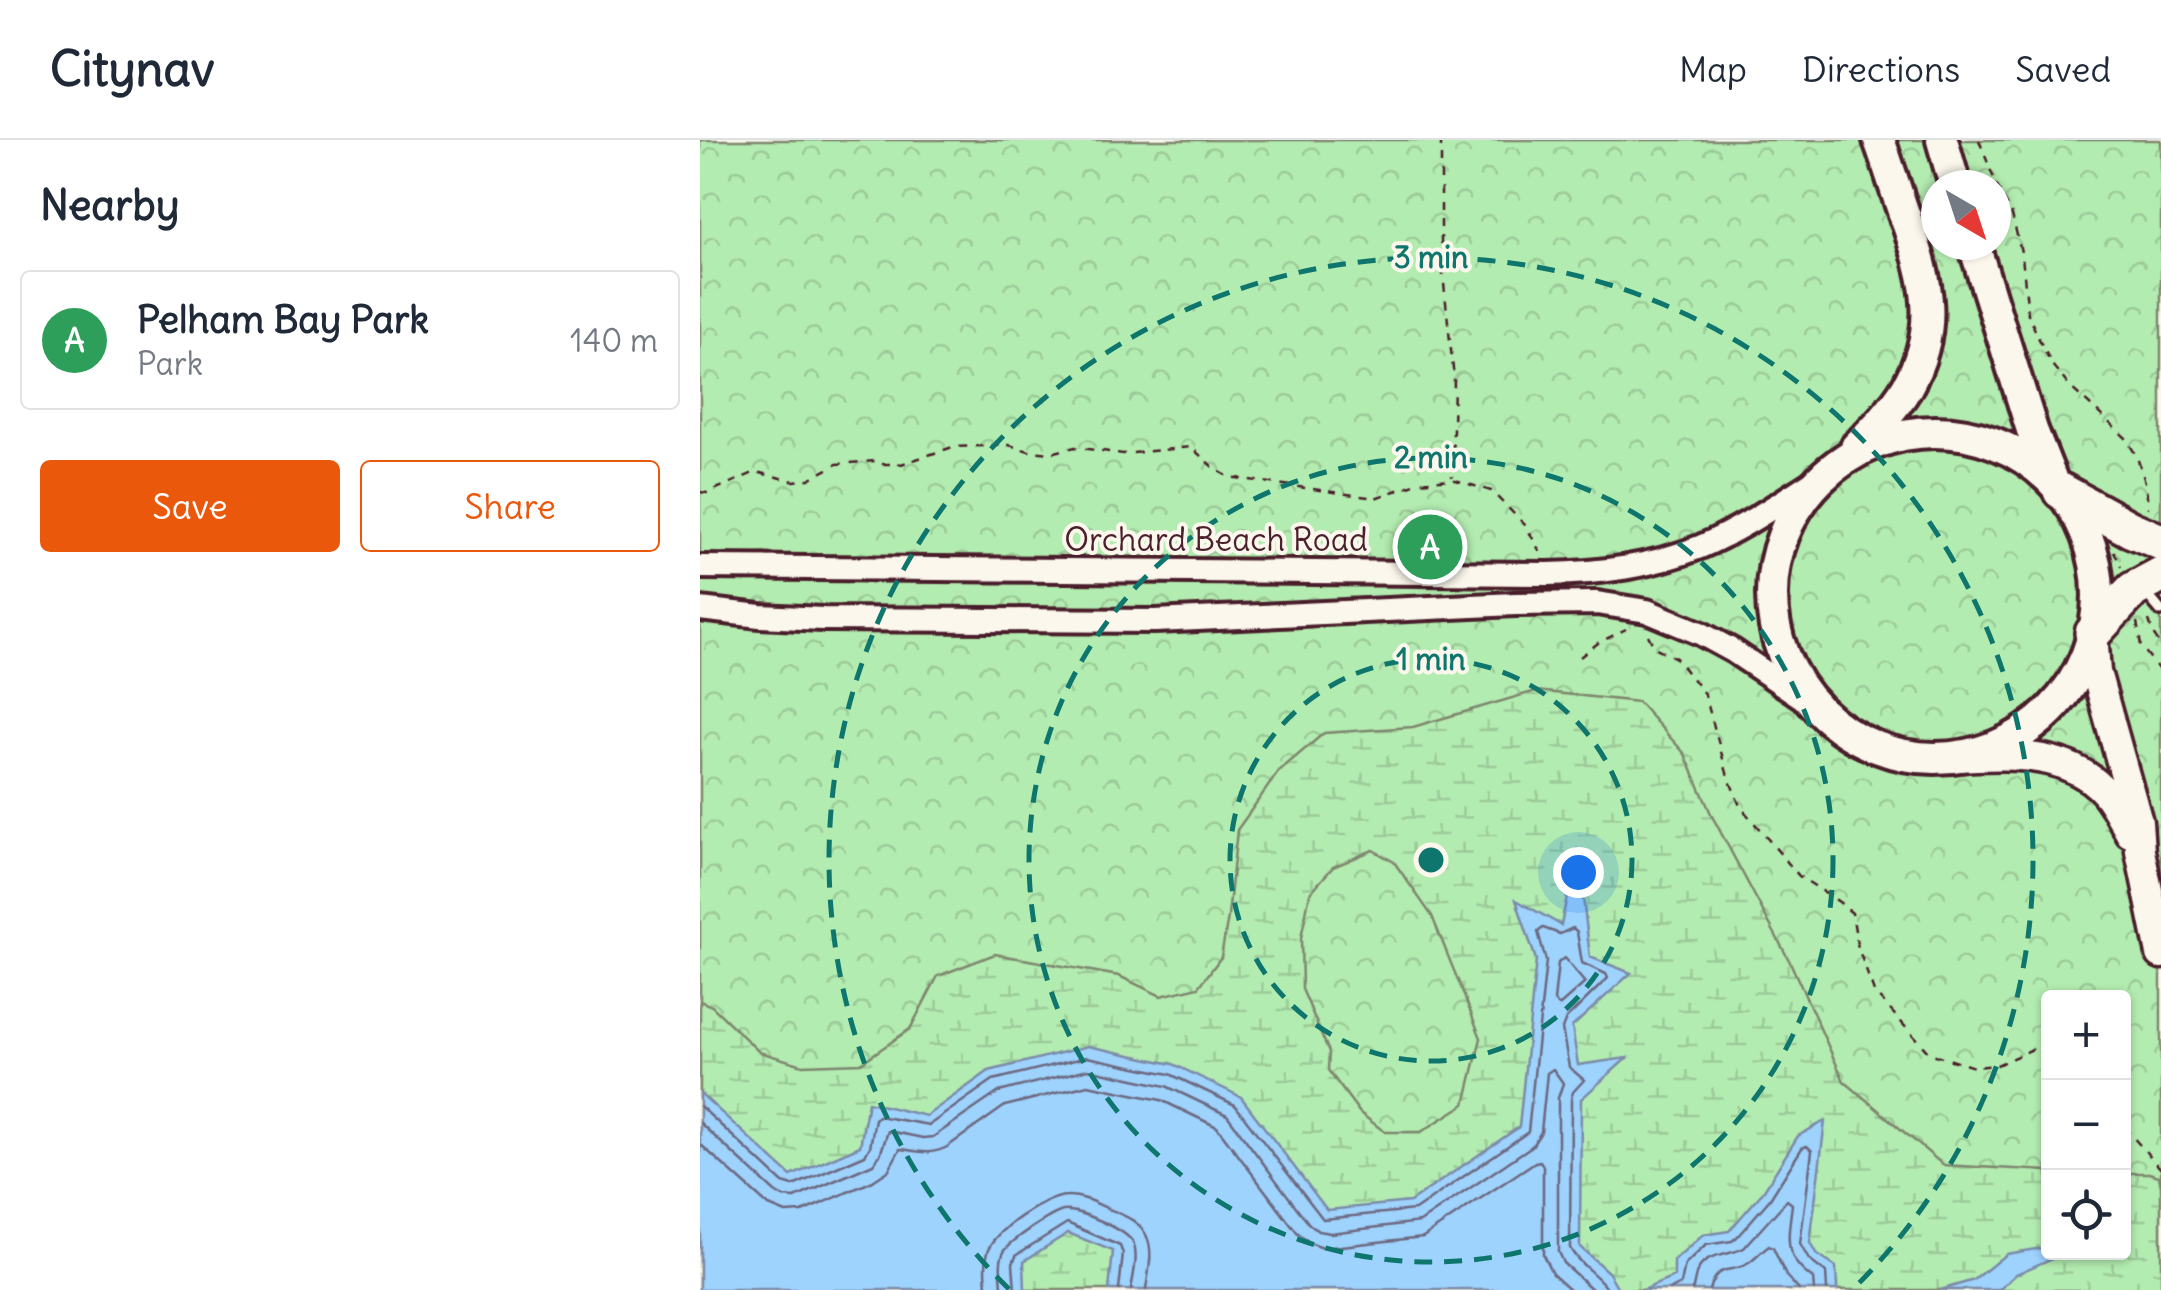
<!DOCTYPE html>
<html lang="en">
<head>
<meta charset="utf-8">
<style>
  body { margin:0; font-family:Delius,sans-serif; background:#f6f6f7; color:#1f2937 }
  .controls { position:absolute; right:30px; bottom:30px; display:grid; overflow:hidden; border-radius:10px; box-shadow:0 2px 8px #0004 }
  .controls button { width:90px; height:90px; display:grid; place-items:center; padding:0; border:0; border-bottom:2px solid #e0e1e3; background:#fff; color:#1f2937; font:50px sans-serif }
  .compass { position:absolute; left:1221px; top:30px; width:90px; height:90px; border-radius:50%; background:#fff; box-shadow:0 2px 8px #0004; rotate:141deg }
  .you { position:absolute; left:878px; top:732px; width:35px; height:35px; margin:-25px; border:8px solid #fff; border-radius:50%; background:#1a73e8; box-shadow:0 0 0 15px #1a73e833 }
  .badge { display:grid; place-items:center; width:65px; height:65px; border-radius:50%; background:#ea580c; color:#fff; font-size:32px; font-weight:700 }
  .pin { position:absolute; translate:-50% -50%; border:5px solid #fff; box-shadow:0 2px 10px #0006 }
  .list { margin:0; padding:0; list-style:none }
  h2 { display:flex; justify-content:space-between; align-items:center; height:130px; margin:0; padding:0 40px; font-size:42px }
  h2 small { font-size:32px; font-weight:400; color:#747a83 }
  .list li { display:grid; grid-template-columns:65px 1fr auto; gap:30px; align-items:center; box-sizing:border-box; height:140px; margin:0 20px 20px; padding:0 20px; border:2px solid #e0e1e3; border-radius:10px }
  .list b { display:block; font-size:38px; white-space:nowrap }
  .list p { margin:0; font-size:32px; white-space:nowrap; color:#747a83 }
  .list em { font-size:32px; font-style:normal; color:#747a83 }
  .actions { display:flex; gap:20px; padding:30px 40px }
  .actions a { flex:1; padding:22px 0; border:2px solid #ea580c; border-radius:10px; text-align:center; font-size:35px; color:#ea580c }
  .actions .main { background:#ea580c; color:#fff }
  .icon { flex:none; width:55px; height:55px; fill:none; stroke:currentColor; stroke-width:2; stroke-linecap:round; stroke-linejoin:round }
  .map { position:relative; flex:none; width:1461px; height:1150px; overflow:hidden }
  header { display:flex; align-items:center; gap:60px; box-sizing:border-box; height:140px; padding:0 50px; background:#fff; border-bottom:2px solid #e0e1e3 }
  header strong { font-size:48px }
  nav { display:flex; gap:55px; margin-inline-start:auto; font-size:35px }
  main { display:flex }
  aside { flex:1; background:#fff }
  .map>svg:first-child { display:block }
  .forest { fill:url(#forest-crowns); stroke:#7e866e; stroke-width:2.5; fill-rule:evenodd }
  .wetland { fill:url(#wetland-marsh); stroke:#7e866e; stroke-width:2.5; fill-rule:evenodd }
  .water { fill:#9ed3fd; stroke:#7c8ba9; stroke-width:2.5 }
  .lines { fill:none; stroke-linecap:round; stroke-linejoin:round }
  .shore { stroke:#6c677f; stroke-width:2.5 }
  .service-casing { stroke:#4a1f2b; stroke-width:16 }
  .tertiary-casing { stroke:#4a1f2b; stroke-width:30 }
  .secondary-casing { stroke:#4a1f2b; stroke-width:35 }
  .primary-casing { stroke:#4a1f2b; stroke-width:38 }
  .motorway-casing { stroke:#4a1f2b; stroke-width:42 }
  .path { stroke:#4a1f2b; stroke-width:2.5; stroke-dasharray:8 8; stroke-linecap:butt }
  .service { stroke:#fbf7ec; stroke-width:9 }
  .tertiary { stroke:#fbf7ec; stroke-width:22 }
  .secondary { stroke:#fbf7ec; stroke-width:28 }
  .primary { stroke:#fbf7ec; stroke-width:30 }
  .motorway { stroke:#fbf7ec; stroke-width:35 }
  .ring { fill:none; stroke:#0f766e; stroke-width:5; stroke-dasharray:18 12 }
  .labels { text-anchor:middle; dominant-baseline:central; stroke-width:8; stroke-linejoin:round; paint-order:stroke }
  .street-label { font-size:32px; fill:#4a1f2b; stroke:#fbf7ec }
  .centre { fill:#0f766e; stroke:#fbf7ec; stroke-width:5 }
  .ring-label { font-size:30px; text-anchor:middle; font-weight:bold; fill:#0f766e; stroke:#fbf7ec; stroke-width:8; stroke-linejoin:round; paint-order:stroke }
</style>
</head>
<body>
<header>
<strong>Citynav</strong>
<nav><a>Map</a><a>Directions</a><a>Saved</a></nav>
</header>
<main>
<aside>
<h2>Nearby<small></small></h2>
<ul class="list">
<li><span class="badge" style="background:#2e9e5b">A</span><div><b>Pelham Bay Park</b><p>Park</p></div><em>140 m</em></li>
</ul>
<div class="actions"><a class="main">Save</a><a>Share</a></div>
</aside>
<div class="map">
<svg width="1461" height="1150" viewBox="0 0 1461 1150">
  <defs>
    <pattern id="forest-crowns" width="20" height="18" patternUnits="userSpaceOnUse" patternTransform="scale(2.5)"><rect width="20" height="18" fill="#b3ecb0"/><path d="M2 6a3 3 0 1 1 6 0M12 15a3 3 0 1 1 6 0" fill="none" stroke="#9bca98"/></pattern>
    <pattern id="wetland-marsh" width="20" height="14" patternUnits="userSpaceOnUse" patternTransform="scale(2.5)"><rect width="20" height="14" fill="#b3ecb0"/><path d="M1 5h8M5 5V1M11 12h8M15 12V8" fill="none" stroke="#9bca98"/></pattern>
  </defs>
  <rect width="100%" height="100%" fill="#fbf7ec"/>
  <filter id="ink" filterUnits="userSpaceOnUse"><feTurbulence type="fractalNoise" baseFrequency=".01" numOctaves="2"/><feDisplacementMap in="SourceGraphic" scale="20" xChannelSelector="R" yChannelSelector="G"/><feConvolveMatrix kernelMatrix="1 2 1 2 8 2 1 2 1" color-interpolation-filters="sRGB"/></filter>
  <g filter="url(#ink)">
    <path class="forest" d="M0 0H1461V1150L1424 1112V858H1348V1107L820 987 710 1062 0 953ZM1236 45H1296V105H1236Z"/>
    <path class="wetland" d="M836 551 938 562 985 614 1012 676 1090 822 1144 941 1243 1025 1348 1031V1112H1424V1033H1449L1459 1036 1461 1047V1150H0V861L12 866 59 912 103 925 161 923 210 889 238 836 295 814 419 836 461 856 499 847 521 817 528 777 537 690 579 631 624 593 713 587ZM673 710 694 722 732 776 781 898 765 964 721 992H685L660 973 628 930 629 912 602 849 601 798 610 753 633 727Z"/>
    <path class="water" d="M877 708 890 817 931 833 872 887 878 925 927 918 881 959 880 1107 909 1133 919 1150H409L413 1111 368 1093 324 1121 325 1150H0V953L91 1036 160 1006 168 962 226 976 289 931 388 906 473 924 541 957 627 1070 710 1062 819 987 836 820 816 760 861 785Z
      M1125 981 1110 1103 1116 1114 1136 1127 1137 1150H943L974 1137V1121L1003 1095 1029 1091 1062 1053 1098 996Z
      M1348 1107V1112L1352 1113 1355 1117 1316 1134 1300 1150H1240L1274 1140 1306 1114Z"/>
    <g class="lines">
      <path class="shore" d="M864 818 885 843 859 866 854 861 858 823Z
        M0 966 83 1043 93 1046 165 1015 170 1007 175 979 178 976 229 985 293 940 387 917 470 934 535 965 623 1079 715 1070 828 992 846 821 838 792 843 788 860 794 873 788 877 792 882 823 906 834 908 838 866 879 862 889 869 927 884 940 873 952 871 959 870 1108C878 1125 898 1134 908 1150
        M0 983 75 1052 83 1057 95 1058 173 1024 180 1015 188 991 223 998 233 997 299 952 388 929 466 946 527 975 609 1084 618 1091 630 1093 720 1082 832 1006 841 992 847 933 853 929 863 943 858 958V1112L863 1123 893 1150
        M0 1004 69 1066 86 1073 102 1072 173 1041 188 1031 200 1009C218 1011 230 1016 247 1007L305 966 388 945 461 960 517 987 597 1093 609 1103 623 1108 723 1097 835 1022 840 1021 843 1026V1115L852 1133 871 1150
        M287 1150C287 1138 284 1124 288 1112 293 1091 346 1056 367 1056 382 1055 397 1064 411 1070 425 1076 440 1081 447 1097 454 1113 448 1133 446 1150
        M302 1150C302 1138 298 1122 304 1111 310 1101 351 1074 363 1071 377 1068 427 1090 433 1103 439 1116 433 1136 431 1150
        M315 1150 313 1123 316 1115 367 1083 420 1106 423 1114 419 1150
        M969 1150 981 1144 985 1125 1006 1105 1032 1101 1037 1097 1070 1059 1102 1008 1107 1006 1112 1011 1100 1104 1109 1120 1126 1133 1127 1150
        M992 1150C995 1144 994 1138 997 1132 1005 1113 1029 1116 1044 1108L1087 1060 1092 1064C1088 1099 1082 1117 1113 1139L1114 1150
        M1009 1150C1017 1122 1029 1135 1049 1123 1056 1118 1062 1111 1069 1106L1073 1108 1086 1136 1099 1150"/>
      <g class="service-casing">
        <path id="service" d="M1449 453 1450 458 1461 471"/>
      </g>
      <g class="tertiary-casing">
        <path id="tertiary" d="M0 427 848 434C900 433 950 427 1000 407 1045 388 1086 358 1127 333
          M0 469 60 476 123 479 455 481 815 464 897 463 947 471 1000 493 1033 511 1115 566"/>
      </g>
      <g class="secondary-casing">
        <path id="secondary" d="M1393 493 1396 532 1438 682 1440 711 1461 814
          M1255 617C1307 615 1366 609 1405 652 1415 664 1422 679 1430 693"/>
      </g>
      <g class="primary-casing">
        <path id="primary" d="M1242 0 1255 45
          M1274 105 1332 290 1351 338
          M1072 455a163 163 0 1 1 326 0a163 163 0 1 1-326 0Z
          M1156 307C1175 288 1194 269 1207 247 1240 188 1228 142 1207 82 1197 55 1189 27 1179 0"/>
      </g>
      <g class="motorway-casing">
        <path id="motorway" d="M1361 351 1430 389 1461 402
          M1393 493 1433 450 1461 435"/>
      </g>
      <path class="path" d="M741 0V115L754 239 752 337
        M1279 0 1296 44 1312 75 1322 116 1328 174 1339 199 1352 225 1369 246 1426 298 1437 317 1446 345 1448 368
        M0 352 7 353 56 332 94 341 109 339 137 324 175 321 182 324H201L253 307 309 305 329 311 351 313 375 307 423 314 491 307 515 329 529 337 675 358 720 342 752 339 791 351 826 386 840 412
        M1414 411 1421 427
        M1449 480 1453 494 1461 506
        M1437 482 1441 506 1461 533
        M948 495 954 507 976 518 1005 555 1027 633 1040 666 1099 736 1139 762 1152 773 1158 808 1174 852 1229 913 1274 927 1297 925 1348 902
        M880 517 898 503 926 489
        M1424 987 1461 1029"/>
      <use href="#service" class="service"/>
      <use href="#tertiary" class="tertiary"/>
      <use href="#secondary" class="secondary"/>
      <use href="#primary" class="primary"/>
      <use href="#motorway" class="motorway"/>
    </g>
  </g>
  <g class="ring">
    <circle cx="731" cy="720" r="201"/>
    <circle cx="731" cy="720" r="402"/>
    <path d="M309 1149A602 602 0 1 1 1153 1149"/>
  </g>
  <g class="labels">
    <g class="street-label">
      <text x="516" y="399">Orchard Beach Road</text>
    </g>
  </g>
  <circle cx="731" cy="720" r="15" class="centre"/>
  <g class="ring-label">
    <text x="731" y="128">3 min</text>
    <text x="731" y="328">2 min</text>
    <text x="731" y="530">1 min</text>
  </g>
</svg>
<div class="controls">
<button>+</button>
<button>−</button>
<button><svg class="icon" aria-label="locate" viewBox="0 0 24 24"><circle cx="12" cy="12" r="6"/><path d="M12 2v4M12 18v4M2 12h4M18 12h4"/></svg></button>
</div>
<svg class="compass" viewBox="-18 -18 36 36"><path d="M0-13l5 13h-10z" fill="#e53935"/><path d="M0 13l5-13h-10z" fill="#747a83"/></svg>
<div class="you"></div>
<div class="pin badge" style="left:730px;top:407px;background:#2e9e5b">A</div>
</div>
</main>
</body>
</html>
